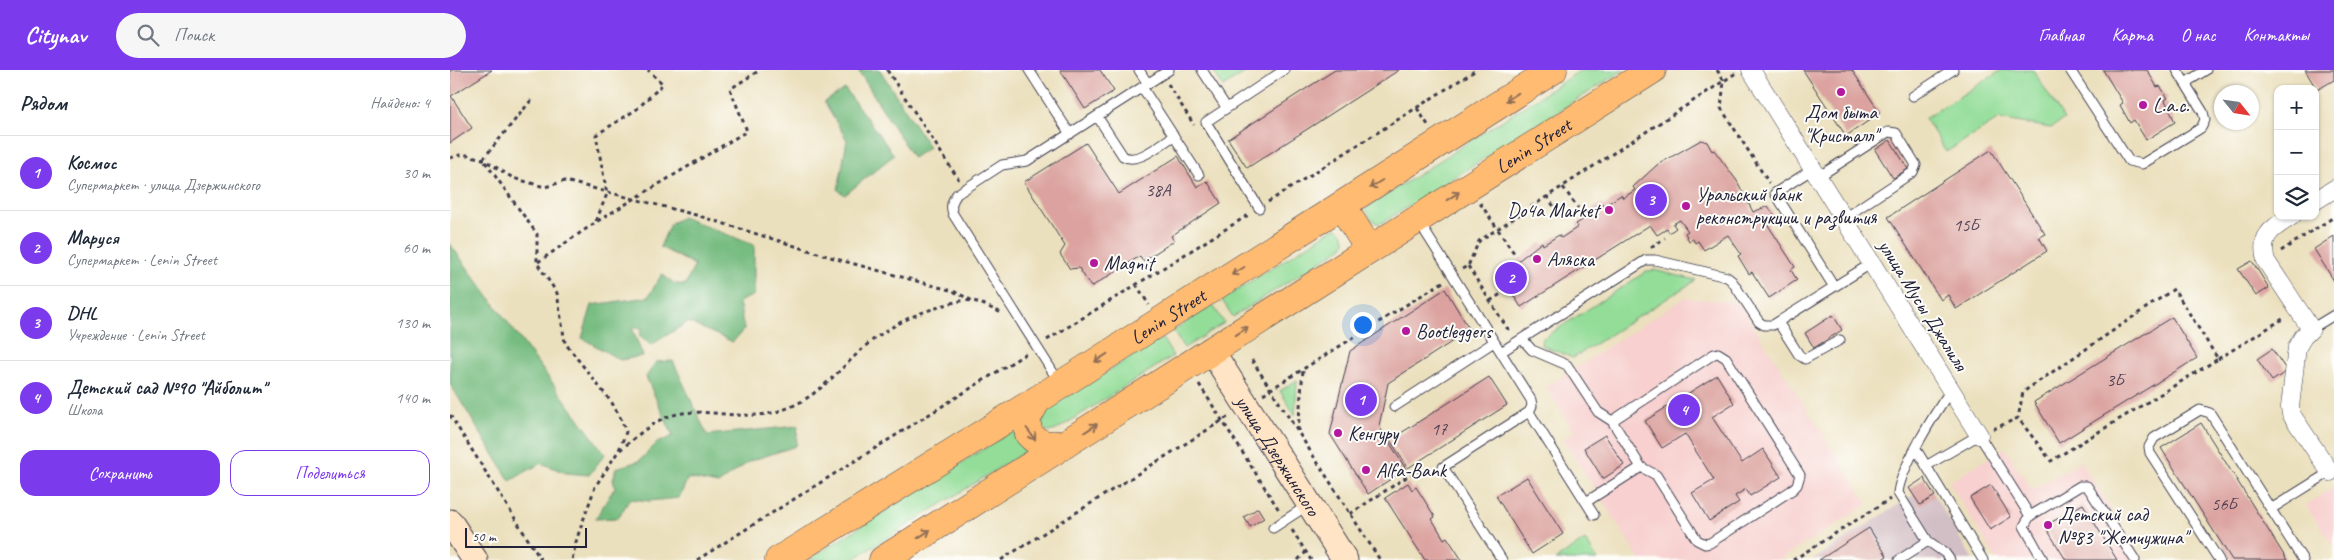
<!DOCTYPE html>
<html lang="ru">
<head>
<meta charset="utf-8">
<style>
  body { margin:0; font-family:Caveat,sans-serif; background:#f6f6f7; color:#1f2937 }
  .controls { position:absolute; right:15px; top:15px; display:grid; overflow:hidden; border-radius:10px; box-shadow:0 1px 4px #0004 }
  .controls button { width:45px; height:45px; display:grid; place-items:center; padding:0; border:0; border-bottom:1px solid #e0e1e3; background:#fff; color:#1f2937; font:25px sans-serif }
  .compass { position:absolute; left:1764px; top:15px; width:45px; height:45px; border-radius:50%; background:#fff; box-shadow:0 1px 4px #0004; rotate:120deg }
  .scale { position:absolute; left:15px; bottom:12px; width:122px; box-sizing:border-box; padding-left:5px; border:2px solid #22223b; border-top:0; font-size:14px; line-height:18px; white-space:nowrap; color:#22223b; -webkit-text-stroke:4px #fdfcf7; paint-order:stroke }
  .you { position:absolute; left:912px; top:254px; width:18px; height:18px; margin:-12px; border:4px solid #fff; border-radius:50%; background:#1a73e8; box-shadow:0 0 0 8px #1a73e833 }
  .badge { display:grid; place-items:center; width:32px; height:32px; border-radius:50%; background:#7c3aed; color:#fff; font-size:16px; font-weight:700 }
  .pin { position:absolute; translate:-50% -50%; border:2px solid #fff; box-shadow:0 1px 5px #0006 }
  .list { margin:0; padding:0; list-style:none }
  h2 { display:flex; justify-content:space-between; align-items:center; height:65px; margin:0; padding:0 20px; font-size:21px }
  h2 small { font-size:16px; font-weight:400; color:#747a83 }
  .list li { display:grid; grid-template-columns:32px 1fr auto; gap:15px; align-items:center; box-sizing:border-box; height:75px; padding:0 20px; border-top:1px solid #e0e1e3 }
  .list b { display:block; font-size:19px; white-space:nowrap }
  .list p { margin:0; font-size:16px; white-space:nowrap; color:#747a83 }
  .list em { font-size:16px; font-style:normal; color:#747a83 }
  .actions { display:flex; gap:10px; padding:15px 20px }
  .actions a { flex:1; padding:11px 0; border:1px solid #7c3aed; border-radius:15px; text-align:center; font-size:18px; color:#7c3aed }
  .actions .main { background:#7c3aed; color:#fff }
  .icon { flex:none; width:28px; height:28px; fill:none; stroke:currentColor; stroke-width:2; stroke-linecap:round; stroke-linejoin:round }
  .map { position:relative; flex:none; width:1884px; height:490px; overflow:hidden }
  header { display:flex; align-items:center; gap:30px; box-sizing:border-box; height:70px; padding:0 25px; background:#7c3aed; color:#fff }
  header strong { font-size:24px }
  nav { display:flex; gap:28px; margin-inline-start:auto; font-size:18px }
  .search { width:350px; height:45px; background:#f6f6f7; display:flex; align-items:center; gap:12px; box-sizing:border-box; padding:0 18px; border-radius:28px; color:#747a83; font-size:19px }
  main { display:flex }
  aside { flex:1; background:#fff }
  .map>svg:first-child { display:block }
  .built { fill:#f7d0cf }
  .industrial { fill:#d2bec5 }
  .green { fill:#93dd98; stroke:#5a806a }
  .forest { fill:#76bc80; stroke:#4c6f5e }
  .building { fill:#dba29f }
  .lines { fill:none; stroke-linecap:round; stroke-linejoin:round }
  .lane-casing { stroke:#403e4e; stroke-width:11 }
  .street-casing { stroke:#403e4e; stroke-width:19 }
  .secondary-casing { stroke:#403e4e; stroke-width:27 }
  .primary-casing { stroke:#403e4e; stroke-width:29 }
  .path { stroke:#403e4e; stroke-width:3; stroke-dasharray:4 4; stroke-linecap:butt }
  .lane { stroke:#fff; stroke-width:9 }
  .street { stroke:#fff; stroke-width:18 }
  .secondary { stroke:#ffe4c6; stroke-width:25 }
  .primary { stroke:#febb71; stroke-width:28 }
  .oneway { stroke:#906e56 }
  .poi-dot { fill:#b5179e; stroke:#fdfcf7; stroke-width:2 }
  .labels { text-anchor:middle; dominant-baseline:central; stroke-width:4; stroke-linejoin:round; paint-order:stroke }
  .number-label { font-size:18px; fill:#504254 }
  .poi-label { font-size:20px; fill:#22223b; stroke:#fdfcf7; text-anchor:start }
  .street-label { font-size:20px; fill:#22223b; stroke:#fdfcf7 }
</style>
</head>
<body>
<header>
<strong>Citynav</strong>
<div class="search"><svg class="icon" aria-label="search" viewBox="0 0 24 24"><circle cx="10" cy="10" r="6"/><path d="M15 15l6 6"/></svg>Поиск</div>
<nav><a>Главная</a><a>Карта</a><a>О нас</a><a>Контакты</a></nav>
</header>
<main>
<aside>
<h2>Рядом<small>Найдено: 4</small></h2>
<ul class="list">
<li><span class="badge">1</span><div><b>Космос</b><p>Супермаркет · улица Дзержинского</p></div><em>30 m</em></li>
<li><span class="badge">2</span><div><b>Маруся</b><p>Супермаркет · Lenin Street</p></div><em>60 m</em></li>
<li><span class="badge">3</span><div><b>DHL</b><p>Учреждение · Lenin Street</p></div><em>130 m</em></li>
<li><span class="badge">4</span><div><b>Детский сад №90 &quot;Айболит&quot;</b><p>Школа</p></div><em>140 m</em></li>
</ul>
<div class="actions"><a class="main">Сохранить</a><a>Поделиться</a></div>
</aside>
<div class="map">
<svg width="1884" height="490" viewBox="0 0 1884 490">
  <rect width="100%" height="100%" fill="#fdfcf7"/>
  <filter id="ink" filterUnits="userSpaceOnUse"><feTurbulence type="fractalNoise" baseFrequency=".02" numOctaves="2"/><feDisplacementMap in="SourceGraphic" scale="10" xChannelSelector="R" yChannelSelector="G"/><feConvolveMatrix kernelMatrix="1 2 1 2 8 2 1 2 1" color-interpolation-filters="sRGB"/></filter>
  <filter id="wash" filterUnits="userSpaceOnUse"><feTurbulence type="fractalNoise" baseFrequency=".0096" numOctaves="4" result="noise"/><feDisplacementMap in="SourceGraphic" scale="20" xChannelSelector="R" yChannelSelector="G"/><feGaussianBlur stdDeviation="1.12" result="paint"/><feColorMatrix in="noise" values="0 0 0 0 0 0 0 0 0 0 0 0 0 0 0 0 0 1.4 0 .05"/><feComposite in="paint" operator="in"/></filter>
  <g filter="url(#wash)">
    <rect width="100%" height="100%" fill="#ebe0bd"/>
    <path class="built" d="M1234 228 1288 232 1418 434 1329 490H1190L1113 369 1124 362 1096 317Z
      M1555 378 1582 420 1631 391 1693 490H1547L1499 412Z
      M1884 417V478L1856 435Z"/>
    <path class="industrial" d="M1474 408 1523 490H1363L1463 425Z"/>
    <path class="green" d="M763 0H799L773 17Z
      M1131 0H1174L932 153H926L921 149 916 140 919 136Z
      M1552 0H1583L1614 49 1601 58 1549 49 1496 82 1475 48Z
      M887 158C894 164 898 169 893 177L783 247 772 230 883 159Z
      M1204 200 1246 210 1123 288 1091 275 1092 269 1197 201Z
      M763 235 774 253 734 278 723 261Z
      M712 268 723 286 606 360 598 362 589 354 594 341Z
      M847 310V311L845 345 830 321Z
      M565 359V369L576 381 402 490H358Z
      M1135 470 1148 490H1105Z"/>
    <path class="forest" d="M408 0H430L479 77 463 88Z
      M395 19 444 85 395 125 388 120 397 70 374 32Z
      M232 147 304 175V225L289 232 294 259 283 272 238 252 201 275 189 266 192 258H182L193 286 170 290 132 268 142 235 198 227 212 204 223 213 235 215 245 195 210 177 220 154Z
      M0 174 155 384 139 405 116 403 91 393 60 411 0 314Z
      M223 291 257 365 348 356 346 376 300 391 268 414 238 408 229 428 199 431 180 429 168 448 145 449 165 417 163 410 166 398 189 391 207 373 223 366 196 307 206 292Z"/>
    <g id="blocks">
      <path class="building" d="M0 0H42L1 26 22 58 0 73Z
        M610 0H650L664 21 635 39Z
        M885 0H949L797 98 778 69Z
        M1353 0H1402L1430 43 1396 66Z
        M1653 0H1697L1707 17 1710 16 1718 28 1715 30 1725 52 1696 70 1684 50 1680 53 1670 35 1673 33Z
        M1855 0H1884V10L1867 20Z
        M1251 70 1257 72 1262 81 1264 80 1287 111 1303 142 1318 136 1325 146 1316 152 1345 197 1341 200 1347 210 1319 228 1302 202 1299 204 1288 186 1291 184 1278 165 1254 180 1248 171 1245 173 1243 169 1239 171 1235 163 1238 161 1230 150 1223 154 1226 158 1219 163 1217 159 1207 165 1200 155 1071 237 1051 206 1065 197 1064 194 1092 172 1093 175 1109 165 1111 168 1128 157 1126 154 1142 144 1140 141 1152 133 1154 136 1171 125 1173 128 1185 120 1183 117 1207 95Z
        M1440 70 1458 99 1443 108 1425 80Z
        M636 73 669 124 728 86 747 117 757 111 771 133 721 166 724 171 693 191 690 186 641 217 629 198 620 199 610 184 615 176 574 112Z
        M1541 80 1595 164 1589 167 1597 181 1506 239 1498 225 1491 230 1438 147Z
        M1884 166V211L1864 179Z
        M1802 191 1819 218 1806 226 1788 199Z
        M995 219 1020 260 938 313 929 356 956 399 918 424 880 364 900 281Z
        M1383 245 1392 260 1364 278 1355 263Z
        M1722 247 1747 288 1609 373 1584 332Z
        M1822 279 1837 301 1822 311 1807 289Z
        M1267 305 1284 333 1262 347 1292 393 1313 379 1331 407 1300 426 1296 419 1285 426 1289 432 1259 451 1242 423 1264 410 1235 364 1212 378 1195 351Z
        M1039 307 1057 335 958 398 940 370Z
        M1751 353 1837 490H1782L1711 378Z
        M1155 365 1174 395 1153 409 1134 378Z
        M1077 407 1113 464 1082 484 1046 426Z
        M1474 408 1485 426 1470 435 1459 418Z
        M958 413 962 420 966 417 985 447 982 449 994 469 997 467 1012 490H975L935 428Z
        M1541 415 1561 447 1540 460 1520 428Z
        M1633 434 1667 490H1616L1595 456Z
        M808 438 814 448 800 457 794 447Z
        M1419 458 1437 486 1431 490H1369Z"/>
    </g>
  </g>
  <g filter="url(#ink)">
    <use href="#blocks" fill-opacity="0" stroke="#403e4e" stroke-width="1"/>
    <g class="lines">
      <g class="lane-casing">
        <path id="lane" d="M579 0 620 64
          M689 0 698 14
          M752 0 776 37
          M1620 0 1679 91 1692 94 1751 58 1755 50 1753 42 1727 0
          M1735 13 1756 0
          M692 17 749 105
          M1463 26 1503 0
          M647 46 673 86C688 95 710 74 724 66
          M1363 99 1325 123 1384 217
          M1368 107 1438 62 1446 63 1466 95 1463 102 1394 148
          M809 138 756 52 834 0
          M969 152 1081 330 1082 336 1079 342 993 397 1052 490
          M1328 252 1349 285 1355 289 1390 270
          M1861 259 1884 245
          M1072 269 1082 280 1117 295 1148 342 1162 351 1191 397 1206 405 1247 470 1255 474 1260 473 1342 420 1347 415 1350 405 1276 288 1268 283 1264 284 1162 351
          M1051 282 1196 190H1205L1277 207 1282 211 1309 252 1314 255H1323L1422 193
          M609 312 503 144C500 136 502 131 507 124L552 95 577 91 719 0
          M944 337 1044 272
          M1079 342 1144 445
          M1466 379 1533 490
          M1476 396 1529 365 1580 446 1574 456 1593 490
          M1136 432 1191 397
          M1821 439 1880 402 1881 404
          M1580 446 1630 416H1637L1685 490
          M823 458 858 435
          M1449 490 1478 471
          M1500 490 1495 483 1478 471 1448 423C1450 399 1486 341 1501 320
          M1769 490 1700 383 1699 377 1704 368 1750 340 1760 343 1853 490"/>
      </g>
      <g class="street-casing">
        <path id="street" d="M1301 0 1529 365
          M1865 131 1884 119
          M1842 146C1822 159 1809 164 1816 191L1861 259 1853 267 1847 277 1840 337 1841 344 1880 402"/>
      </g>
      <g class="secondary-casing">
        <g id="secondary">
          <path id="s1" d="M761 280 895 490"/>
          <path d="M0 452 25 490"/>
        </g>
      </g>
      <g class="primary-casing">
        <g id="primary">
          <path d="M892 136 919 179"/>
          <path d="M587 330 576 350 579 364C589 376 601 376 615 374"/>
          <path id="s2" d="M329 490 587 330 1103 0"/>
          <path id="s3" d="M433 490 1202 0"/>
        </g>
      </g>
      <path class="path" d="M437 0 509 110
        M1267 0 1274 11 1271 38 1319 113
        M718 14 744 55
        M967 38 978 55
        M0 88 13 84 33 89 63 108 95 117 115 111 246 145 390 190 503 221 523 231
        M33 89 83 28
        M35 92 87 164V193L107 223 115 273 162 333 171 349 176 362 169 380 145 417 127 468 122 490
        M1113 117 1128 138
        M1097 126 1112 149
        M818 132 1026 0
        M1030 133 1066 186
        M146 151 157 124 146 65 187 39 213 14 198 0
        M1201 177 1215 168
        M1831 181 1884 147
        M88 192 146 152 297 61 280 19 310 0
        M1018 196 1057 258 1062 260
        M1012 199 1018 196 1029 171 1286 3
        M686 214 699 235
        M1040 231 1054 222
        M597 270 800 144
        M1768 289 1836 247
        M802 290 930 490
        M749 314 829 440
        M813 324 993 212
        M0 345 91 490
        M1543 359 1568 348 1601 391 1768 289 1724 219 1573 322 1568 348
        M848 361 853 300
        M170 380C185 368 201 352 220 346 253 335 291 353 329 341 367 330 390 298 419 273 439 257 462 245 486 238 497 234 511 229 523 231 533 233 543 240 552 243
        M900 444 961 404 983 400
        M842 460 861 490
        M247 490 577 283
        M551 490 781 345
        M848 490 856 482
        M1343 490 1440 429"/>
      <use href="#lane" class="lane"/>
      <use href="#street" class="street"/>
      <use href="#secondary" class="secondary"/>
      <use href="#primary" class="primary"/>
    </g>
    <defs><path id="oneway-shaft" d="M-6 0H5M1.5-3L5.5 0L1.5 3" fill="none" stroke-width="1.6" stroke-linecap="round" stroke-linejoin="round" transform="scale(1.25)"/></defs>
    <g class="oneway">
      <use href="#oneway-shaft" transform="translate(1062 27) rotate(147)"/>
      <use href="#oneway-shaft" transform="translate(926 114) rotate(148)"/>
      <use href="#oneway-shaft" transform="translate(1003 126) rotate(-33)"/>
      <use href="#oneway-shaft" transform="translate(788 201) rotate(148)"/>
      <use href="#oneway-shaft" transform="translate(792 261) rotate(-33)"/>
      <use href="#oneway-shaft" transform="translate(651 288) rotate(147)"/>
      <use href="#oneway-shaft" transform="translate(641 358) rotate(-33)"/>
      <use href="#oneway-shaft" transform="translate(581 364) rotate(53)"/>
      <use href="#oneway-shaft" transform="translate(474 464) rotate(-33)"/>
    </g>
  </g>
  <g class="poi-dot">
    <circle cx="1391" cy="22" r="5"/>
    <circle cx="1693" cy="35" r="5"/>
    <circle cx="1236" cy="136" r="5"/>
    <circle cx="1159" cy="140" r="5"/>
    <circle cx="1087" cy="189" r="5"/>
    <circle cx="644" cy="193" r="5"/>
    <circle cx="956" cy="261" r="5"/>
    <circle cx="888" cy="363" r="5"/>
    <circle cx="916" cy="400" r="5"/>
    <circle cx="1598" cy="455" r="5"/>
  </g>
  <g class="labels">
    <g class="number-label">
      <text x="708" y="120">38А</text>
      <text x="1516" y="155">15Б</text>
      <text x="1665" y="310">3Б</text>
      <text x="989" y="359">17</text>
      <text x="1774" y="434">56Б</text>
    </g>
    <g class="poi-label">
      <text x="1703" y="35">L.a.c.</text>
      <text x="1391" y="42" text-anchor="middle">Дом быта<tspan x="1391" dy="23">"Кристалл"</tspan></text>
      <text x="1246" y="124">Уральский банк<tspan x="1246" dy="23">реконструкции и развития</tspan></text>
      <text x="1149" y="140" text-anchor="end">Do4a Market</text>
      <text x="1097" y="189">Аляска</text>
      <text x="654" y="193">Magnit</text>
      <text x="966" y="261">Bootleggers</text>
      <text x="898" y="363">Кенгуру</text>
      <text x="926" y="400">Alfa-Bank</text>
      <text x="1608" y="444">Детский сад<tspan x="1608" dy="23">№83 "Жемчужина"</tspan></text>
    </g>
    <g class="street-label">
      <text stroke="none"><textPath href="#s3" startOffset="771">Lenin Street</textPath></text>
      <text transform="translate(1473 235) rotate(58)">улица Мусы Джалиля</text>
      <text stroke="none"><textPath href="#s2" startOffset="459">Lenin Street</textPath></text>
      <text stroke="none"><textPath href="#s1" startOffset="125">улица Дзержинского</textPath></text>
    </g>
  </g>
</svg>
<div class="controls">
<button>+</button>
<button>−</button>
<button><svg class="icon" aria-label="layers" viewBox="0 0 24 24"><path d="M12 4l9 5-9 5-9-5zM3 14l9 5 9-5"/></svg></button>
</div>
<svg class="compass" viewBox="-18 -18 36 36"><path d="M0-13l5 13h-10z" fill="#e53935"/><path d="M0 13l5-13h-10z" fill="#747a83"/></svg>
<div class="scale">50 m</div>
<div class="you"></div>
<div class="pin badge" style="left:911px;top:330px">1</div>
<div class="pin badge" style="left:1061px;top:208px">2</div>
<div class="pin badge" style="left:1201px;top:130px">3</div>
<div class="pin badge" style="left:1234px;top:340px">4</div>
</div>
</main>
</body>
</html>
